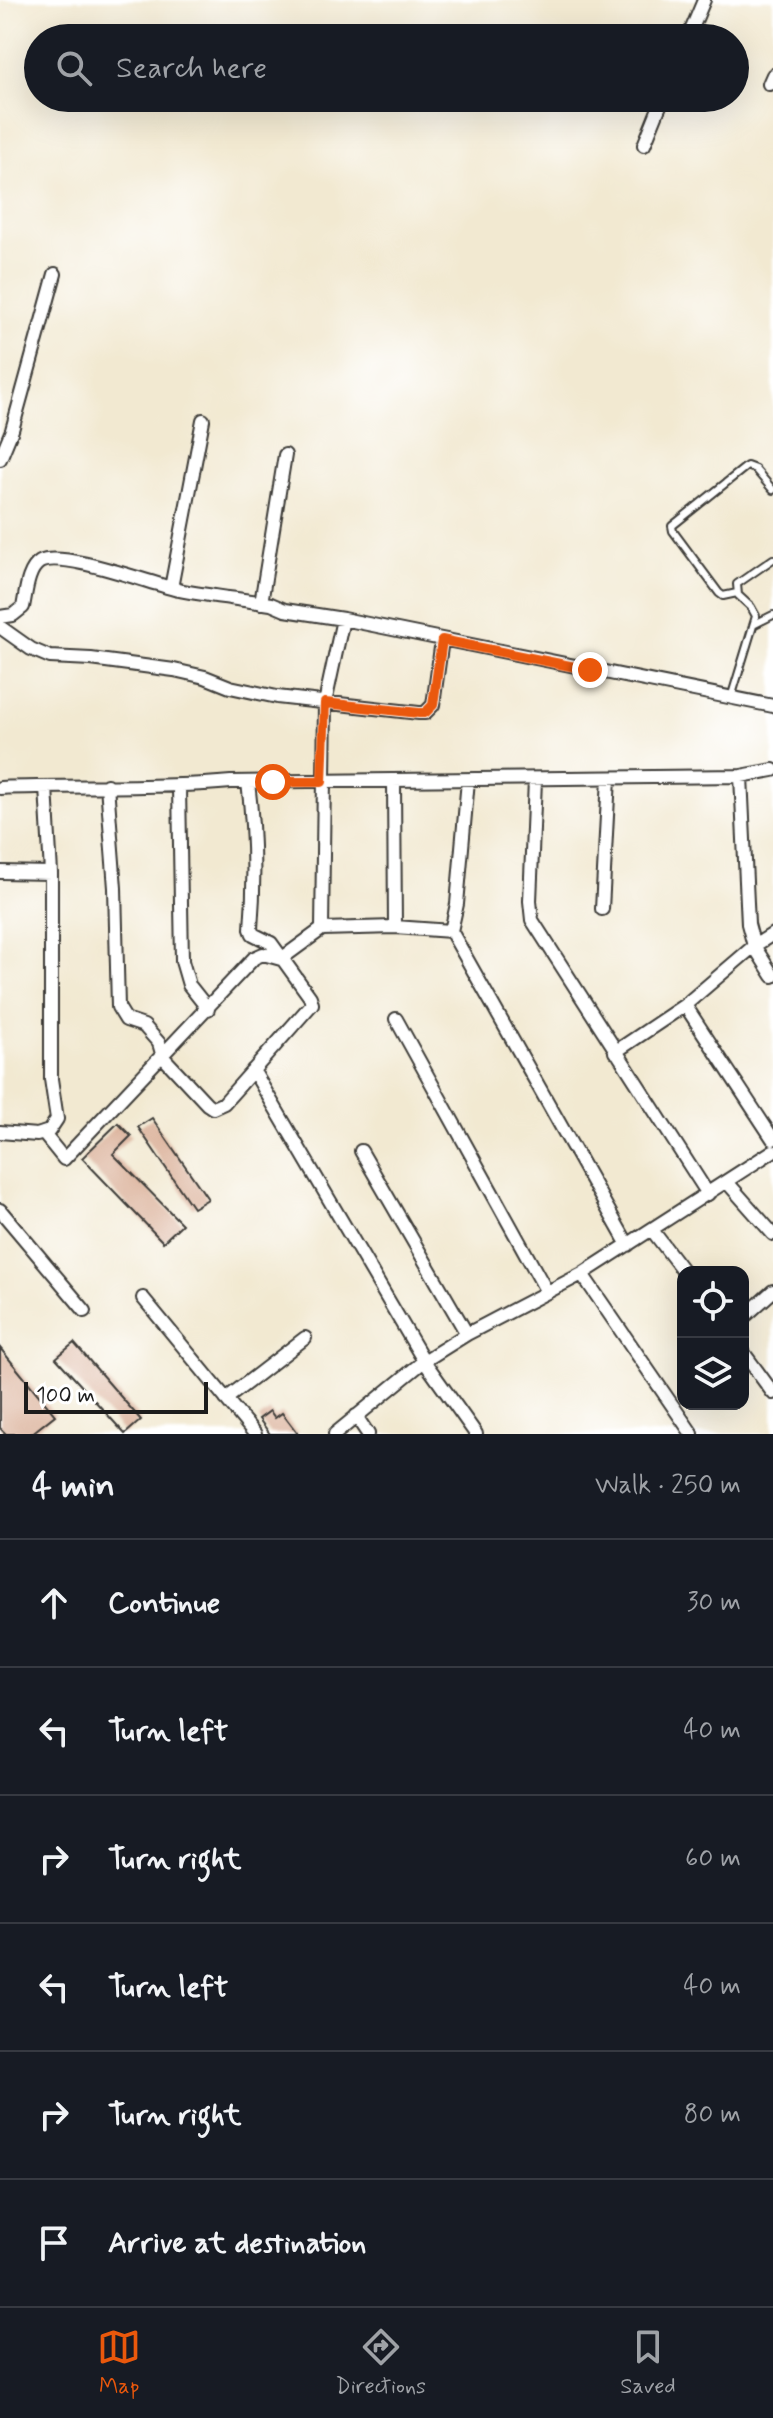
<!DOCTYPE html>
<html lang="en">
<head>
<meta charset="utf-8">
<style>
  body { margin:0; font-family:Mynerve,sans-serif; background:#242831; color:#f1f3f6 }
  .controls { position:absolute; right:24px; bottom:24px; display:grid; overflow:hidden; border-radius:16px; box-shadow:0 8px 32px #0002 }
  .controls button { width:72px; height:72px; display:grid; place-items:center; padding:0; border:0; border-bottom:2px solid #363941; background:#171b24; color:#f1f3f6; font:40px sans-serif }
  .scale { position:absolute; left:24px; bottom:20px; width:184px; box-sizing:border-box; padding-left:8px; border:4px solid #1c1c1c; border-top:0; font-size:22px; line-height:28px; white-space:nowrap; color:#1c1c1c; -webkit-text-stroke:6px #fff; paint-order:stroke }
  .stop { position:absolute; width:24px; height:24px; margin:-18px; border:6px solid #ea580c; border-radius:50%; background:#fff }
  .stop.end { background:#ea580c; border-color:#fff; box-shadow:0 2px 8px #0008 }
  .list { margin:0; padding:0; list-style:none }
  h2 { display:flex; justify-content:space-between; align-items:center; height:104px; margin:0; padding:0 32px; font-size:34px }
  h2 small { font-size:26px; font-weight:400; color:#9ea1a6 }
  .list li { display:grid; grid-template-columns:52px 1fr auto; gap:24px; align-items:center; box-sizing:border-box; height:128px; padding:0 32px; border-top:2px solid #363941 }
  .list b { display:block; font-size:30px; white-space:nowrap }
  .list em { font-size:26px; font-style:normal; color:#9ea1a6 }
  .icon { flex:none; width:44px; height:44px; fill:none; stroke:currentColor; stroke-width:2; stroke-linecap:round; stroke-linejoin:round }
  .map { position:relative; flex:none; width:773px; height:1434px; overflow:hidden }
  .search { position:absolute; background:#171b24; box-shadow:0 8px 32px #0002; left:24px; right:24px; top:24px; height:88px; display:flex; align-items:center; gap:20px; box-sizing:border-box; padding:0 28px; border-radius:44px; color:#9ea1a6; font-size:30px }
  .sheet { height:872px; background:#171b24 }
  nav { display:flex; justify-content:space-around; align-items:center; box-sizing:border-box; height:112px; border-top:2px solid #363941; background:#171b24; font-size:22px; color:#9ea1a6 }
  nav a { display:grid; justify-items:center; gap:4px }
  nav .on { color:#ea580c }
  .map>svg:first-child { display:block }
  .building { fill:#d9ad94 }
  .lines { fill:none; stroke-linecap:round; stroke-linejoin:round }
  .service-casing { stroke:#3c3b37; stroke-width:10 }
  .minor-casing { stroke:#3c3b37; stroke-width:16 }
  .service { stroke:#fff; stroke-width:6 }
  .minor { stroke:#fff; stroke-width:12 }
  .route { stroke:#ea580c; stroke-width:10 }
</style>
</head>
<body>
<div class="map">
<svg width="773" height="1434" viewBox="0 0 773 1434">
  <rect width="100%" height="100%" fill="#fff"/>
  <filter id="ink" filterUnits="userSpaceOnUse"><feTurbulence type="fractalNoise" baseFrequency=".0125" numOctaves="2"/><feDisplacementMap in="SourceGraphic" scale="16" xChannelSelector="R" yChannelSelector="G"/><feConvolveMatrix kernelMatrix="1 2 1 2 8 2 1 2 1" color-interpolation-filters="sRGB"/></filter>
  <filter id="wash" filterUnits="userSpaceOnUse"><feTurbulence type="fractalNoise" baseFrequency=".006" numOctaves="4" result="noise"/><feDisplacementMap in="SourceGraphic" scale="32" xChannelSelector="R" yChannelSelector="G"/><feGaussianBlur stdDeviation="1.8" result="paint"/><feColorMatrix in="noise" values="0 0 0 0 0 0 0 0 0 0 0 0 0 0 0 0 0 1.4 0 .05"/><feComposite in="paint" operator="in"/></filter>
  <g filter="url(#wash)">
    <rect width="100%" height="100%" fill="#f2e9d1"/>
    <g id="blocks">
      <path class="building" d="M152 1118 208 1199 193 1208 138 1127Z
        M118 1123 131 1136 113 1154 182 1224 163 1242 82 1158Z
        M74 1343 141 1420 125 1434 56 1358Z
        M0 1348 55 1415 31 1434H6L0 1428Z
        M270 1411 275 1418 282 1413 298 1434H270L259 1419Z"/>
    </g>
  </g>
  <g filter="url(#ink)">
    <use href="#blocks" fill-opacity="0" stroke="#3c3b37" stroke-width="2"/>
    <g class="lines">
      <g class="service-casing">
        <path id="service" d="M737 593 723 596 719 593 673 531 672 526 747 466 755 469 773 490
          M755 624 773 615
          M731 698 756 616 751 607 738 595 737 584 773 559"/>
      </g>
      <g class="minor-casing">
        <path id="minor" d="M688 38 704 0
          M769 84 773 75
          M644 145 663 98
          M0 459 12 430 55 274
          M171 588 203 420
          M261 603 285 455
          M0 617 13 615 23 607C26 594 27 570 40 562 63 550 151 584 179 590 209 596 240 599 271 604L285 610 343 619 773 706
          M343 619 325 703 322 929 395 927 451 931 628 1245
          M0 627 31 649 50 657 91 659 174 670 205 677 230 687 277 697 419 713H425L433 705 442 640
          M741 776 748 924 754 946 773 976
          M535 780 530 901 532 920 708 1194
          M394 781 395 927
          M107 785 115 888 118 1007 126 1020 144 1026 159 1043 163 1057 207 1104 213 1108 224 1103 312 1004 310 997 271 943 253 934 251 929C255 881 254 831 248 782
          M179 787 182 961 189 985 208 1009
          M0 788C77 785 154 789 231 782L741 776 773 770
          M0 872 51 873
          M602 909 609 778
          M451 931 457 904 468 780
          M685 1005 773 1139
          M396 1019 547 1292
          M615 1052 685 1005 754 946 773 934
          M253 1070 424 1361 476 1434
          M0 1132 37 1135 49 1131 57 1119 51 1079V873L46 787
          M43 1133 64 1159 254 958 263 954 281 959 322 929
          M361 1151 467 1334
          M727 1182 773 1234
          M0 1210 85 1311
          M652 1230 684 1272
          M582 1274 692 1434
          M143 1298 255 1434
          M743 1318 773 1291
          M743 1352 773 1393
          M226 1399 305 1338
          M356 1416 368 1434
          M335 1434 424 1361 467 1334 582 1274 773 1151"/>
      </g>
      <use href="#service" class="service"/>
      <use href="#minor" class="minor"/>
    </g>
  </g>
  <g class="lines" filter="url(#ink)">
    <path class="route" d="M273 782H322L325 703 419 713H425L433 705 442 640 590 670"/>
  </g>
</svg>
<div class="controls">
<button><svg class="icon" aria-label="locate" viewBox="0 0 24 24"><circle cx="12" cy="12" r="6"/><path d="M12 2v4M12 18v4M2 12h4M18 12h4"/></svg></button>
<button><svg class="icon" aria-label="layers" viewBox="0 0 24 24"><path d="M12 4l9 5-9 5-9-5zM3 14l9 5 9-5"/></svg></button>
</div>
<div class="scale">100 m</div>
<div class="stop" style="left:273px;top:782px"></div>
<div class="stop end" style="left:590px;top:670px"></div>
<div class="search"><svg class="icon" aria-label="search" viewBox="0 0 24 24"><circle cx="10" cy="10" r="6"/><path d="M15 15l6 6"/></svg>Search here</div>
</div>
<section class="sheet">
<h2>4 min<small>Walk · 250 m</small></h2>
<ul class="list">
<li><svg class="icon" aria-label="ahead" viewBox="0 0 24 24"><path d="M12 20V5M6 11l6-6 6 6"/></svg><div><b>Continue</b></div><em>30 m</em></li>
<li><svg class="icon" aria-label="left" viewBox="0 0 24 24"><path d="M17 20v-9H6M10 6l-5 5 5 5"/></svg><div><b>Turn left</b></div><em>40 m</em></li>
<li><svg class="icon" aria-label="right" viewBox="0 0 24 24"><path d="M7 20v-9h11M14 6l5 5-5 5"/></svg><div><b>Turn right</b></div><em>60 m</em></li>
<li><svg class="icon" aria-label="left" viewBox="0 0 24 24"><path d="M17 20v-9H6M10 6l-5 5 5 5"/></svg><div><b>Turn left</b></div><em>40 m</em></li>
<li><svg class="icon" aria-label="right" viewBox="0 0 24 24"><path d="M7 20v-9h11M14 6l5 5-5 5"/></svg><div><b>Turn right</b></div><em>80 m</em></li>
<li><svg class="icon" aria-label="arrive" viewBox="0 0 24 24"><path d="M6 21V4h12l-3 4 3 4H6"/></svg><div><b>Arrive at destination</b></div></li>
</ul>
</section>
<nav>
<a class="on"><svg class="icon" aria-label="map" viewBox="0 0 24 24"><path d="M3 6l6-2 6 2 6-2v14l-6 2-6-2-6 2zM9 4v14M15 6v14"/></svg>Map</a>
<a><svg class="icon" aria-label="directions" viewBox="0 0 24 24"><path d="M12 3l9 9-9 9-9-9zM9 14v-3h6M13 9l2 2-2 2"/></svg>Directions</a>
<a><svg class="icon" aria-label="saved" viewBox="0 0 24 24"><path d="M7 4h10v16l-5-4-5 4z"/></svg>Saved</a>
</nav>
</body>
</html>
